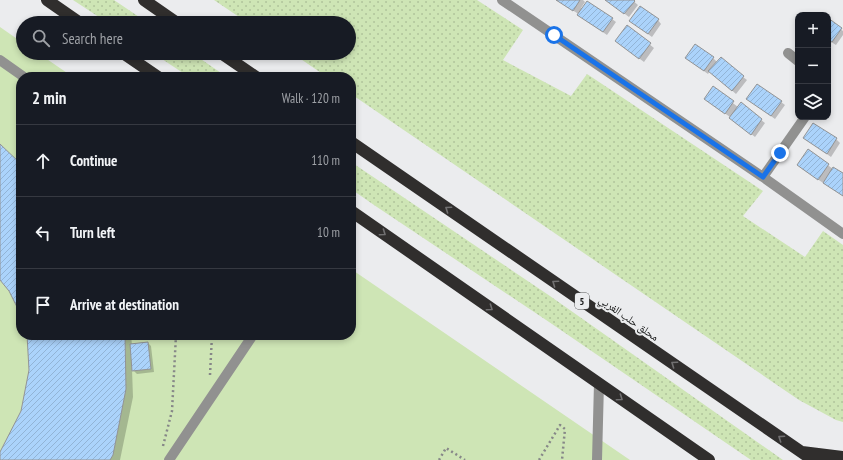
<!DOCTYPE html>
<html lang="en">
<head>
<meta charset="utf-8">
<style>
  body { margin:0; font-family:"PT Sans Narrow","Noto Naskh Arabic",sans-serif; background:#20242c; color:#f1f3f6 }
  .controls { position:absolute; right:12px; top:12px; display:grid; overflow:hidden; border-radius:8px; box-shadow:0 2px 6px #0003 }
  .controls button { width:36px; height:36px; display:grid; place-items:center; padding:0; border:0; border-bottom:1px solid #363941; background:#171b24; color:#f1f3f6; font:20px sans-serif }
  .stop { position:absolute; width:12px; height:12px; margin:-9px; border:3px solid #1a73e8; border-radius:50%; background:#fff }
  .stop.end { background:#1a73e8; border-color:#fff; box-shadow:0 1px 4px #0008 }
  .list { margin:0; padding:0; list-style:none }
  h2 { display:flex; justify-content:space-between; align-items:center; height:52px; margin:0; padding:0 16px; font-size:17px }
  h2 small { font-size:13px; font-weight:400; color:#9ea1a6 }
  .list li { display:grid; grid-template-columns:26px 1fr auto; gap:12px; align-items:center; box-sizing:border-box; height:72px; padding:0 16px; border-top:1px solid #363941 }
  .list b { display:block; font-size:15px; white-space:nowrap }
  .list em { font-size:13px; font-style:normal; color:#9ea1a6 }
  .icon { flex:none; width:22px; height:22px; fill:none; stroke:currentColor; stroke-width:2; stroke-linecap:round; stroke-linejoin:round }
  .map { position:relative; flex:none; width:843px; height:460px; overflow:hidden }
  .search { position:absolute; background:#171b24; box-shadow:0 2px 6px #0003; left:16px; top:16px; width:340px; height:44px; display:flex; align-items:center; gap:10px; box-sizing:border-box; padding:0 14px; border-radius:22px; color:#9ea1a6; font-size:15px }
  .panel { position:absolute; background:#171b24; box-shadow:0 2px 6px #0003; left:16px; top:72px; width:340px; height:268px; border-radius:16px }
  .map>svg:first-child { display:block }
  .grass { fill:url(#grass-dots) }
  .garden { fill:#cee5b5 }
  .shadow { fill:#0003 }
  .building { fill:url(#building-hatch); stroke:#939495 }
  .lines { fill:none; stroke-linecap:round; stroke-linejoin:round }
  .path { stroke:#868788; stroke-width:2.5; stroke-dasharray:2 3; stroke-linecap:butt }
  .minor { stroke:#919190; stroke-width:10 }
  .highway { stroke:#302e2d; stroke-width:12 }
  .oneway { stroke:#717071 }
  .route { stroke:#1a73e8; stroke-width:5 }
  .labels { text-anchor:middle; dominant-baseline:central; stroke-width:4; stroke-linejoin:round; paint-order:stroke }
  .shield { fill:#ebecee; stroke:#535455; stroke-width:1 }
  .shield-label { font-size:10px; font-weight:bold; fill:#121313 }
  .street-label { font-size:11px; fill:#121313; stroke:#ebecee }
</style>
</head>
<body>
<div class="map">
<svg width="843" height="460" viewBox="0 0 843 460">
  <defs>
    <pattern id="grass-dots" width="8" height="8" patternUnits="userSpaceOnUse"><rect width="8" height="8" fill="#cee5b5"/><path d="M2 2h.1M6 6h.1" fill="none" stroke="#b0c49b" stroke-width="1.8" stroke-linecap="round"/></pattern>
    <pattern id="building-hatch" width="6" height="6" patternUnits="userSpaceOnUse"><rect width="6" height="6" fill="#abd3fb"/><path d="M-1 1l2-2M0 6l6-6M5 7l2-2" fill="none" stroke="#92b4d6"/></pattern>
  </defs>
  <rect width="100%" height="100%" fill="#ebecee"/>
  <path class="grass" d="M73 0H114L148 23H108Z
    M214 0H477L523 30 503 60 571 96 587 74 763 191 743 216 805 257 823 231 843 245V422L836 420 799 400 351 94V77H327L292 53H349V23H248Z
    M153 53H192L227 77H189Z
    M351 162 550 296 783 460H751L552 324 374 205 351 189Z"/>
  <path class="garden" d="M0 27 23 43V53H38L73 77H21V335H351V269L630 460H0Z"/>
  <path class="shadow" d="M556 0H583L585 2 581 8 612 19 616 22 607 35 582 18 577 13Z
    M606 0H632L638 5 629 17Z
    M658 20 661 24 652 37 634 24Z
    M828 20 843 31V35L836 45 828 40Z
    M627 26 654 48 644 62 616 41Z
    M686 58H713L717 62 743 77 747 80 736 94 710 71 708 74Z
    M713 88 738 107 741 104 765 123 755 137 730 117 709 102Z
    M751 102H781L785 105 775 119Z
    M804 138 836 139 840 143 831 157Z
    M809 151 833 169 843 175V196L802 169Z
    M28 335H131L132 345 148 343 151 346 154 372 137 374 132 369 133 397 120 460H0V453L22 412 30 370Z"/>
  <path class="building" d="M556 0H580L573 11Z
    M605 0H634L635 1 624 14Z
    M587 1 613 18 603 32 577 15Z
    M640 6 659 19 648 34 629 21Z
    M828 18 842 28 832 42 828 40Z
    M627 25 651 43 639 59 615 41Z
    M695 44 714 57 704 71 685 58Z
    M721 57 744 76 732 91 708 71Z
    M757 84 782 101 771 116 746 99Z
    M713 86 734 101 725 114 704 99Z
    M741 102 762 119 751 135 729 118Z
    M813 123 837 138 827 154 803 138Z
    M0 144 21 164V315L9 291 0 280Z
    M808 149 829 164 818 180 797 165Z
    M833 167 843 173V196L823 183Z
    M27 335H125L126 389 113 455 110 460H0V452L21 411 29 370Z
    M148 342 151 369 132 371 130 344Z"/>
  <g class="lines">
    <path class="path" d="M210 375 212 335
      M163 446 172 411 176 335
      M439 460 446 448 465 460
      M539 460 560 425 565 429 562 460"/>
    <path class="minor" d="M502 0 763 177 843 234
      M788 53 798 61
      M0 60 24 77
      M763 177 805 117
      M169 460 253 335
      M597 460 599 383"/>
    <path class="highway" d="M47 0 80 23
      M144 0 177 23
      M123 53 158 77
      M221 53 256 77
      M351 142 813 460
      M351 211 709 460
      M802 452 843 457"/>
  </g>
  <defs><path id="oneway-chevron" d="M-2-3.5L2.5 0L-2 3.5" fill="none" stroke-width="1.6" stroke-linecap="round" stroke-linejoin="round"/></defs>
  <g class="oneway">
    <use href="#oneway-chevron" transform="translate(448 209) rotate(-145)"/>
    <use href="#oneway-chevron" transform="translate(383 233) rotate(35)"/>
    <use href="#oneway-chevron" transform="translate(555 283) rotate(-145)"/>
    <use href="#oneway-chevron" transform="translate(490 308) rotate(35)"/>
    <use href="#oneway-chevron" transform="translate(674 364) rotate(-145)"/>
    <use href="#oneway-chevron" transform="translate(620 398) rotate(35)"/>
    <use href="#oneway-chevron" transform="translate(781 438) rotate(-146)"/>
  </g>
  <g class="lines">
    <path class="route" d="M554 35 763 177 780 153"/>
  </g>
  <g class="labels">
    <rect class="shield" x="575" y="293" width="14" height="16" rx="3"/>
    <g class="shield-label">
      <text x="582" y="301">5</text>
    </g>
    <g class="street-label">
      <text transform="translate(629 318) rotate(35)">محلق حلب الغربي</text>
    </g>
  </g>
</svg>
<div class="controls">
<button>+</button>
<button>−</button>
<button><svg class="icon" aria-label="layers" viewBox="0 0 24 24"><path d="M12 4l9 5-9 5-9-5zM3 14l9 5 9-5"/></svg></button>
</div>
<div class="stop" style="left:554px;top:35px"></div>
<div class="stop end" style="left:780px;top:153px"></div>
<div class="search"><svg class="icon" aria-label="search" viewBox="0 0 24 24"><circle cx="10" cy="10" r="6"/><path d="M15 15l6 6"/></svg>Search here</div>
<section class="panel">
<h2>2 min<small>Walk · 120 m</small></h2>
<ul class="list">
<li><svg class="icon" aria-label="ahead" viewBox="0 0 24 24"><path d="M12 20V5M6 11l6-6 6 6"/></svg><div><b>Continue</b></div><em>110 m</em></li>
<li><svg class="icon" aria-label="left" viewBox="0 0 24 24"><path d="M17 20v-9H6M10 6l-5 5 5 5"/></svg><div><b>Turn left</b></div><em>10 m</em></li>
<li><svg class="icon" aria-label="arrive" viewBox="0 0 24 24"><path d="M6 21V4h12l-3 4 3 4H6"/></svg><div><b>Arrive at destination</b></div></li>
</ul>
</section>
</div>
</body>
</html>
